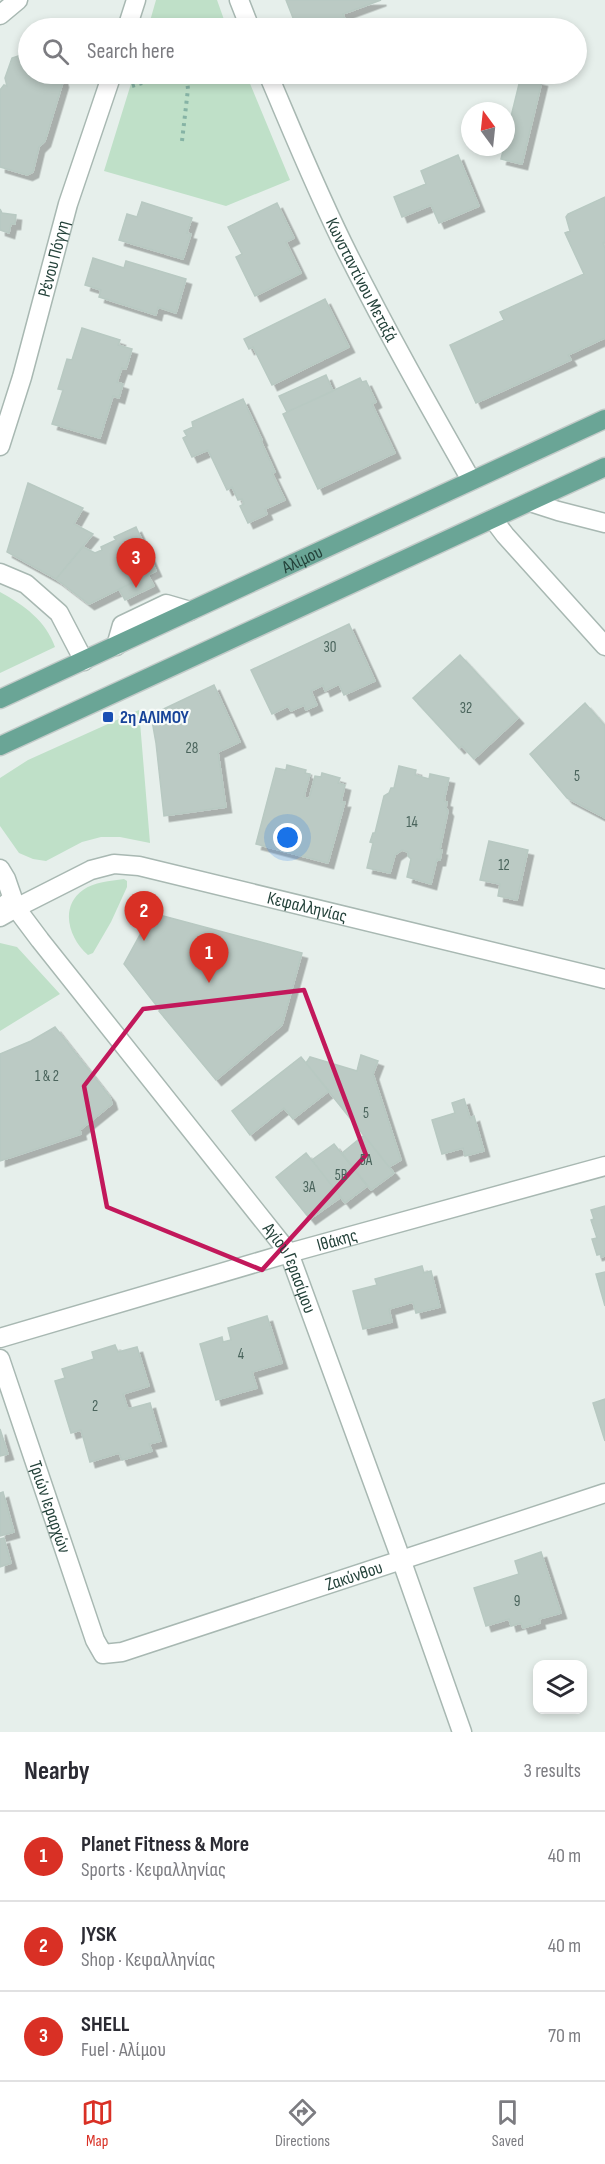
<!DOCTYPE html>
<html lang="en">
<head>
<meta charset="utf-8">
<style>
  body { margin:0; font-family:"Sofia Sans Condensed",sans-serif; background:#f2f2f3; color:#2b2b33 }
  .controls { position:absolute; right:18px; bottom:18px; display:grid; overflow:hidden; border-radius:12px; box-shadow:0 3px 9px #0003 }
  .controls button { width:54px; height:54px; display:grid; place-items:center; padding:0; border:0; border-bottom:2px solid #e1e1e2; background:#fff; color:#2b2b33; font:30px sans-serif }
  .compass { position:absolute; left:461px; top:102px; width:54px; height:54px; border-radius:50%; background:#fff; box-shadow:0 3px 9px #0003; rotate:345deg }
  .you { position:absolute; left:288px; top:838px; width:21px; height:21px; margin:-15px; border:4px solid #fff; border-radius:50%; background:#1a73e8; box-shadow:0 0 0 9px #1a73e833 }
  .badge { display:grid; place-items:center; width:39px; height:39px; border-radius:50%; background:#d93025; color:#fff; font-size:20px; font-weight:700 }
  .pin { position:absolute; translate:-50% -50px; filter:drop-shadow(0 2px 3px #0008) }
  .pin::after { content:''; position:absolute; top:32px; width:21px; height:18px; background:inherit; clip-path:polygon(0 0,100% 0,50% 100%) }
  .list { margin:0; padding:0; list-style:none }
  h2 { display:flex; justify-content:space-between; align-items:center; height:78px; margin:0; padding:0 24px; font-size:26px }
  h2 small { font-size:20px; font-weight:400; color:#7c7c81 }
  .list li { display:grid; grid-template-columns:39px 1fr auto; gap:18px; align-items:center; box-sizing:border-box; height:90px; padding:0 24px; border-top:2px solid #e1e1e2 }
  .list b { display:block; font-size:22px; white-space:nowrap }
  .list p { margin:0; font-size:20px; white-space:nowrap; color:#7c7c81 }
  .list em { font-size:20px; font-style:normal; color:#7c7c81 }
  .icon { flex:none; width:33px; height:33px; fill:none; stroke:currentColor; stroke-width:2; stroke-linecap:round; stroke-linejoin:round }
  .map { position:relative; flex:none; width:605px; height:1732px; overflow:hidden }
  .search { position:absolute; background:#fff; box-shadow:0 3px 9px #0003; left:18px; right:18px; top:18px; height:66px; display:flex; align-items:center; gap:15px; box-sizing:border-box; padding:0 21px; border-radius:33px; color:#7c7c81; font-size:22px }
  .sheet { height:348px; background:#fff }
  nav { display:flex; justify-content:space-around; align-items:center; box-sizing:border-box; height:84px; border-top:2px solid #e1e1e2; background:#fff; font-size:16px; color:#7c7c81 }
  nav a { display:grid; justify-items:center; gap:3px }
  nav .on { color:#d93025 }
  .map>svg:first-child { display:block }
  .green { fill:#bfe0c8 }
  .building { fill:#bbcac4; stroke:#b8c9c2; stroke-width:1.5; filter:url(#shadow) }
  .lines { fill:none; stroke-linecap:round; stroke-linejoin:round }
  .minor-casing { stroke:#a8b8b2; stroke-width:21 }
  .major-casing { stroke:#c2cac8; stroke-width:21 }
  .path { stroke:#86b3a5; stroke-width:4; stroke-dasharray:3 4.5; stroke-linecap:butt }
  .minor { stroke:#fff; stroke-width:18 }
  .major { stroke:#6aa596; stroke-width:18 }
  .marked { fill:none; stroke:#c2185b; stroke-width:4.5; stroke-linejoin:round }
  .transit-dot { fill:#1a4fb4; stroke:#f7fbf9; stroke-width:2 }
  .labels { text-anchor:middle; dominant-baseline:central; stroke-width:4.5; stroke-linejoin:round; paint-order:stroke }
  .number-label { font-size:15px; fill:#4a645c }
  .street-label { font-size:18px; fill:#24423a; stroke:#f7fbf9 }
  .transit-label { font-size:18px; font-weight:bold; fill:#164399; stroke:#f7fbf9; text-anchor:start }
</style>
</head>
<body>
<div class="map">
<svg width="605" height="1732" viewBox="0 0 605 1732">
  <defs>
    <filter id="shadow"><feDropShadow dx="5.5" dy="5.5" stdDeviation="0" flood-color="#0004"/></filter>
  </defs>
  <rect width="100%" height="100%" fill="#e6efeb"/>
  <path class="green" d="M156 0H217L227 28H148Z
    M134 74H246L290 180 226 206 104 171Z
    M0 592C24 605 46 621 55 647L0 673Z
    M139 710 150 843 120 837H101L82 842 46 861 33 859 19 853 0 826V778L28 760Z
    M124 879 127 881V887L111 922 93 953 88 955C69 939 59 907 83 890 94 882 110 881 124 879Z
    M0 943 17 947 60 994 0 1031Z"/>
  <path class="building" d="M286 0H381L343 14 348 28H297Z
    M21 55 28 59V74H61L63 82 45 141 39 147 33 172 27 175 0 167V90L4 85 7 86 5 78 12 58Z
    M521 76 542 81 522 164 501 159 504 147H506V137Z
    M458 155 479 206 439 223 431 205 402 217 394 197 426 184 421 171Z
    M605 197V242L603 243 605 248V338L568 355 571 360 476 403 450 345 504 320 500 312 584 274 565 233 570 231 566 217 568 214Z
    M142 202 192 218 187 233 191 234 183 259 119 240 127 214 137 217Z
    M277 203 294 238 286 242 301 273 255 296 236 257 242 254 228 227Z
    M0 209 2 213 16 215 15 224H11L9 233 0 230Z
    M93 258 124 268 126 261 186 279 176 313 158 307 156 315 99 297 101 290 85 285Z
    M325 299 349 347 272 385 253 347 249 349 244 339Z
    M82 328 120 340 118 345 132 349 126 369 122 368 117 382 123 384 119 398 113 396 100 438 52 424 63 390 58 389 67 359 72 360Z
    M326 375 333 391 287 412 279 396Z
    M360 378 362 382 366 381 376 402 372 404 395 453 318 489 283 414Z
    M243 399 262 440 261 441 275 472 272 473 285 500 265 509 267 514 248 523 240 506 244 504 242 499 238 500 232 487 227 490 208 450 192 457 183 438 187 436 184 431 193 427 192 422Z
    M28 483 83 508 74 524 93 534 56 579 7 552Z
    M136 527 156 571 89 604 56 579 83 547 95 553 102 550 101 547 116 540 114 537Z
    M148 575 154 586 125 600 119 589Z
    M349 624 375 681 344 695 339 684 325 691 323 685 311 691 317 705 306 710 304 705 291 711 288 706 272 714 251 670Z
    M460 655 518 718 474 759 462 746 459 748 413 698Z
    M214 685 240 742 218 752 226 807 164 816 156 743 151 715Z
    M585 703 605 726V818L567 798 530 754Z
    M287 765 306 770 305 773 310 774 304 797 309 799 315 776 321 777 322 773 340 778 338 783 345 785 341 802H345L328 863 256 844 276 768 286 770Z
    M399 766 416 770 415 775 429 779 430 774 449 778 444 801 447 802 446 808 448 811 440 849 442 850 440 860 437 859 431 884 407 877 411 859 408 856V852L402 850 395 855 390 873 367 868 373 843 370 842 373 833H375L384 796 389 793 391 788H394Z
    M489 841 528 850 517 900 498 896 500 884 480 880Z
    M152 913 302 953 282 1025 216 1080 159 1011 160 1010 124 964Z
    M55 1027 110 1097 112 1104 80 1130 81 1134 0 1161V1054L31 1041Z
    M361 1055 378 1061 373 1074 401 1160 389 1167 306 1063 310 1057 357 1071Z
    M301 1057 329 1091 293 1119 284 1108 250 1135 232 1111Z
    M464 1099 470 1118 474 1116 484 1151 465 1156 463 1148 442 1154 432 1120 455 1113 452 1103Z
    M364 1135 394 1173 371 1190 342 1153Z
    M334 1144 367 1186 345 1203 312 1160Z
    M306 1153 341 1197 310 1219 276 1177Z
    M605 1206V1256L601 1257V1254L597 1255 592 1239 597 1238 591 1220 594 1219 591 1210Z
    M422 1266 424 1273 431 1271 440 1307 416 1313 413 1302 389 1309 392 1322 363 1329 353 1291 377 1285 375 1279Z
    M605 1272V1306L596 1274Z
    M267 1316 282 1363 252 1372 257 1388 216 1400 200 1344 222 1337 223 1342 231 1340 228 1328Z
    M115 1345 118 1352 137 1347 149 1386 123 1394 128 1409 150 1403 161 1441 149 1444 152 1451 122 1460 119 1453 90 1462 81 1430 71 1433 55 1381 65 1378 62 1369 94 1359 92 1352Z
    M605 1399V1441L593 1403Z
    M0 1429 8 1454 0 1456Z
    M3 1492 14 1532 0 1536V1493Z
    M4 1538 11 1563 0 1567V1539Z
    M541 1552 561 1613 539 1619 540 1623 523 1628 521 1623 511 1626 509 1619 486 1626 474 1588 519 1574 515 1561Z"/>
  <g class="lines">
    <g class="minor-casing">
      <g id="minor">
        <path d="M239 0 250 28"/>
        <path d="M0 15 18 0"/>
        <path d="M127 28 136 0"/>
        <path id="s1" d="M268 74C294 135 319 197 349 256 387 332 429 406 471 480"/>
        <path id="s2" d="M0 446 22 377 68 204 112 74"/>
        <path d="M530 502 558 511 605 523"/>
        <path d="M493 519 505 535 605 646"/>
        <path d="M0 573 26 584 59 613 84 661"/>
        <path d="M116 646 122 625 166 604 190 611"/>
        <path id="s3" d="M0 869 6 879 16 908 40 940 289 1253 401 1559 462 1732"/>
        <path id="s4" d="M16 908 91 870 114 864 139 866 605 979"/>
        <path d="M0 917 16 908 7 903"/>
        <path id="s5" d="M0 1338 289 1253 605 1166"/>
        <path id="s6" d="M0 1359 95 1640 103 1654 122 1652 605 1493"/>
      </g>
    </g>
    <g class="major-casing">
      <g id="major">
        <path id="s7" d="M0 699 605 419"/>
        <path d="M0 746 605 467"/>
      </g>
    </g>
    <path class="path" d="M132 86 174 74
      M182 141 188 89 186 74"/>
    <use href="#minor" class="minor"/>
    <use href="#major" class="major"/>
  </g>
  <path class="marked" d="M304 990 366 1155 262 1270 107 1207 84 1086 143 1009Z"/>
  <rect class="transit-dot" x="102" y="711" width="12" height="12" rx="3"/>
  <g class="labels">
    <g class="number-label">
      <text x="330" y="647">30</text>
      <text x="466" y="708">32</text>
      <text x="192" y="748">28</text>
      <text x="577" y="776">5</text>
      <text x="412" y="822">14</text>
      <text x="504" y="865">12</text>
      <text x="47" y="1076">1 &amp; 2</text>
      <text x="366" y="1113">5</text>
      <text x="366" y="1160">5A</text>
      <text x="341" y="1175">5B</text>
      <text x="309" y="1187">3Α</text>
      <text x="241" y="1354">4</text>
      <text x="95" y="1406">2</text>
      <text x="517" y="1601">9</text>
    </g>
    <g class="street-label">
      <text stroke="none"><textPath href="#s2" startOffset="195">Ρένου Πόγγη</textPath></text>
      <text stroke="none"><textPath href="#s1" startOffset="226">Κωνσταντίνου Μεταξά</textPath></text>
      <text stroke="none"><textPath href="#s7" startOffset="333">Αλίμου</textPath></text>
      <text stroke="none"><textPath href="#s4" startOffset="306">Κεφαλληνίας</textPath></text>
      <text stroke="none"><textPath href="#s5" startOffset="351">Ιθάκης</textPath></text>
      <text stroke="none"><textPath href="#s3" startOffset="496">Αγίου Γερασίμου</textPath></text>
      <text stroke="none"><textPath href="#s6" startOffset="156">Τριών Ιεραρχών</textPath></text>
      <text stroke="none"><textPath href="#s6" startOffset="576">Ζακύνθου</textPath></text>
    </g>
    <g class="transit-label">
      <text x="120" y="717">2η ΑΛΙΜΟΥ</text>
    </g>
  </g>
</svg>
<div class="controls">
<button><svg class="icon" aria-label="layers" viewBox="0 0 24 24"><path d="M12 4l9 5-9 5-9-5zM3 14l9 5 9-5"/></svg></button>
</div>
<svg class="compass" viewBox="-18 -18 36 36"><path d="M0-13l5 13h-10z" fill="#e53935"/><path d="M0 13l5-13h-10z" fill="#7c7c81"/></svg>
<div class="you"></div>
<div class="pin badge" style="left:209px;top:983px">1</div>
<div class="pin badge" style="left:144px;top:941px">2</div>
<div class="pin badge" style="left:136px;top:588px">3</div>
<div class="search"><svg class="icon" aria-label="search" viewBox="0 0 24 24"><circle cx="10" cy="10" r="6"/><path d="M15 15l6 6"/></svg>Search here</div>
</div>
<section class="sheet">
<h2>Nearby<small>3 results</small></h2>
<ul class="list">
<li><span class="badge">1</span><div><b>Planet Fitness &amp; More</b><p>Sports · Κεφαλληνίας</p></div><em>40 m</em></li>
<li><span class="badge">2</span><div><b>JYSK</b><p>Shop · Κεφαλληνίας</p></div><em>40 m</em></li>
<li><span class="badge">3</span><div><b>SHELL</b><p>Fuel · Αλίμου</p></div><em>70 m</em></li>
</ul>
</section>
<nav>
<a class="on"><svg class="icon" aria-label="map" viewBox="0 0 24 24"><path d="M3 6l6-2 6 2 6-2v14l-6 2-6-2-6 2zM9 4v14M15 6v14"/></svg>Map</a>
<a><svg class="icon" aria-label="directions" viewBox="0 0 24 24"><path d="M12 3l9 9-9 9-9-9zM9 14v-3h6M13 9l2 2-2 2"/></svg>Directions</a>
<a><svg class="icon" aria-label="saved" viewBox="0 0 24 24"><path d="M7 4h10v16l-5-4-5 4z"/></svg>Saved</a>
</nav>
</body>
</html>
